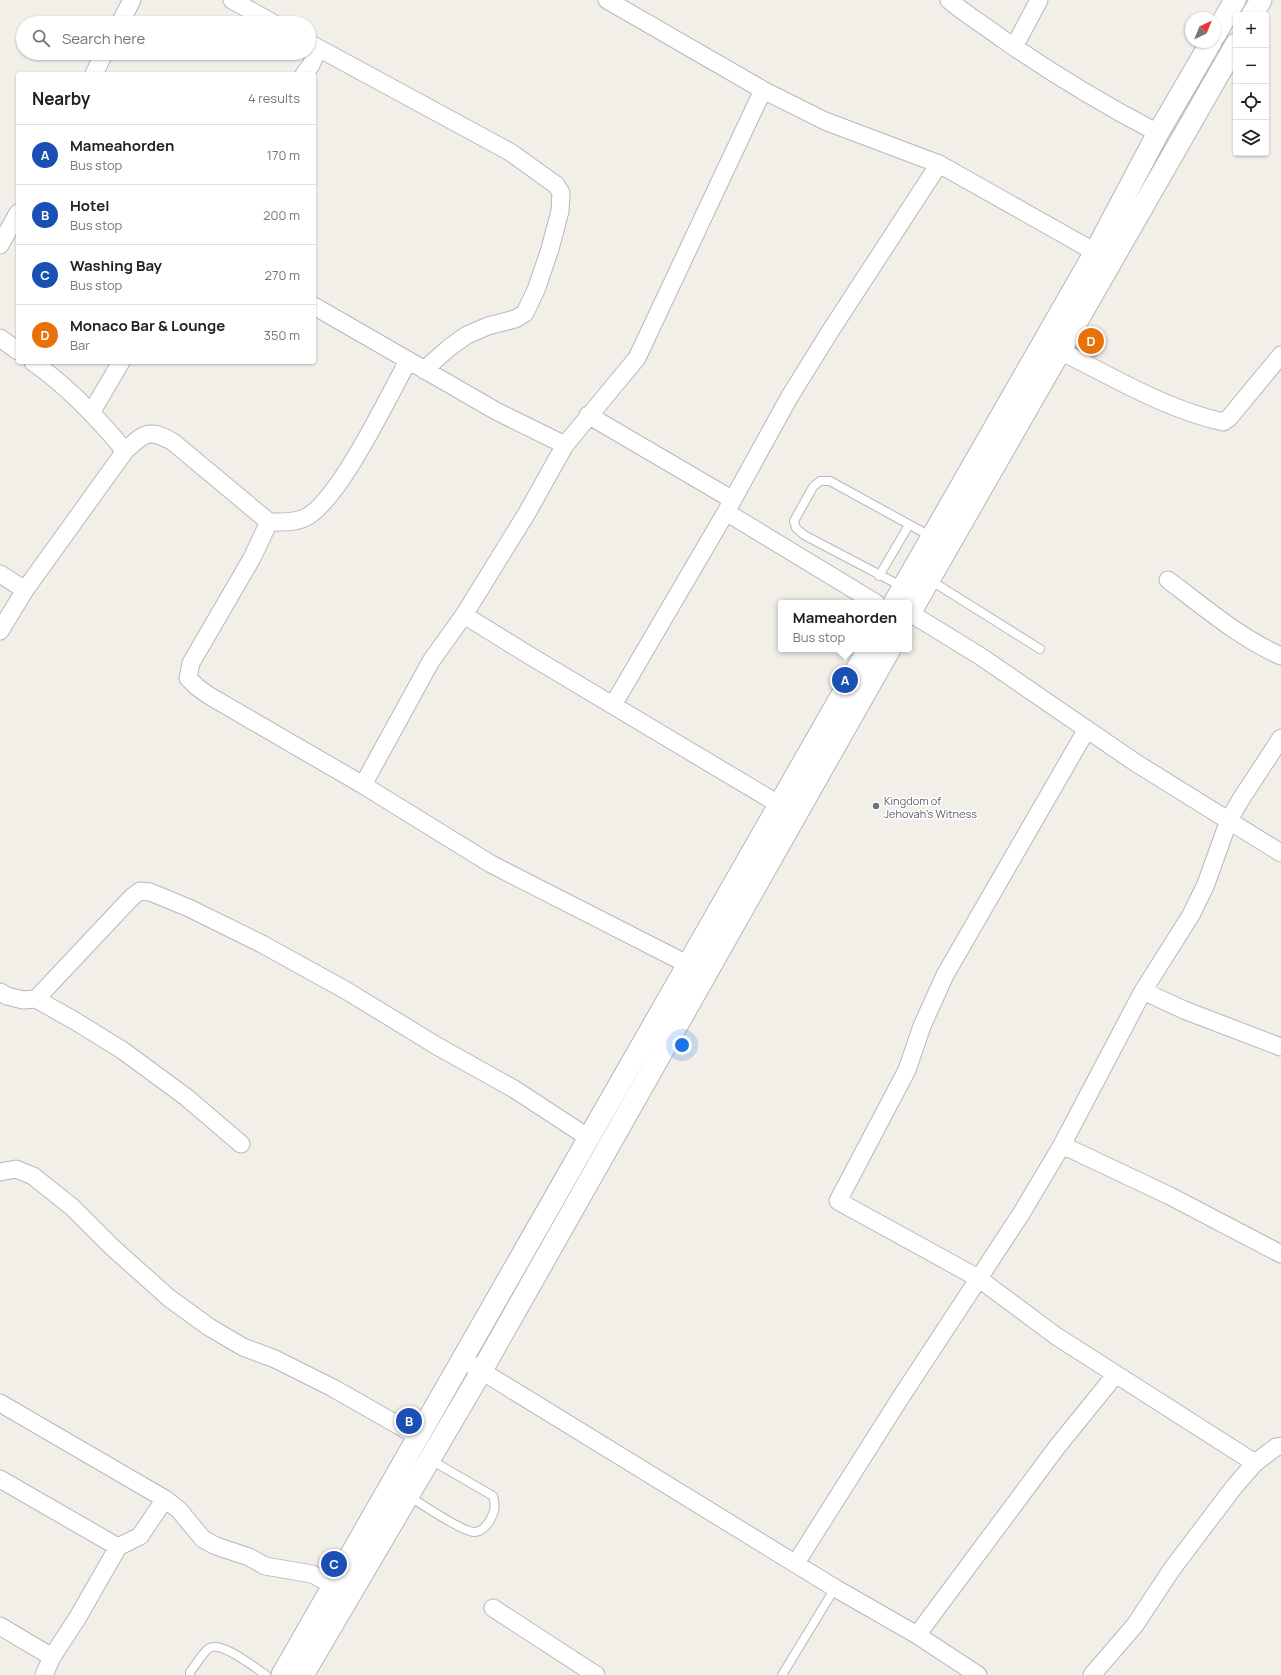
<!DOCTYPE html>
<html lang="en">
<head>
<meta charset="utf-8">
<style>
  body { margin:0; font-family:Manrope,sans-serif; background:#f6f6f6; color:#222 }
  .controls { position:absolute; right:12px; top:12px; display:grid; overflow:hidden; border-radius:4px; box-shadow:0 1px 3px #0004 }
  .controls button { width:36px; height:36px; display:grid; place-items:center; padding:0; border:0; border-bottom:1px solid #e0e0e0; background:#fff; color:#222; font:20px sans-serif }
  .compass { position:absolute; left:1185px; top:12px; width:36px; height:36px; border-radius:50%; background:#fff; box-shadow:0 1px 3px #0004; rotate:43deg }
  .you { position:absolute; left:682px; top:1045px; width:14px; height:14px; margin:-10px; border:3px solid #fff; border-radius:50%; background:#1a73e8; box-shadow:0 0 0 6px #1a73e833 }
  .badge { display:grid; place-items:center; width:26px; height:26px; border-radius:50%; background:#ea4335; color:#fff; font-size:13px; font-weight:700 }
  .pin { position:absolute; translate:-50% -50%; border:2px solid #fff; box-shadow:0 1px 4px #0006 }
  .popup { position:absolute; left:778px; top:600px; width:134px; height:52px; box-sizing:border-box; display:grid; place-content:center; border-radius:4px; background:#fff; filter:drop-shadow(0 1px 3px #0005); font-size:13px; white-space:nowrap; color:#767676 }
  .popup b { font-size:15px; color:#222 }
  .popup::after { content:''; position:absolute; left:50%; top:100%; margin-left:-8px; border:8px solid transparent; border-top-color:#fff }
  .list { margin:0; padding:0; list-style:none }
  h2 { display:flex; justify-content:space-between; align-items:center; height:52px; margin:0; padding:0 16px; font-size:17px }
  h2 small { font-size:13px; font-weight:400; color:#767676 }
  .list li { display:grid; grid-template-columns:26px 1fr auto; gap:12px; align-items:center; box-sizing:border-box; height:60px; padding:0 16px; border-top:1px solid #e0e0e0 }
  .list b { display:block; font-size:15px; white-space:nowrap }
  .list p { margin:0; font-size:13px; white-space:nowrap; color:#767676 }
  .list em { font-size:13px; font-style:normal; color:#767676 }
  .icon { flex:none; width:22px; height:22px; fill:none; stroke:currentColor; stroke-width:2; stroke-linecap:round; stroke-linejoin:round }
  .map { position:relative; flex:none; width:1281px; height:1675px; overflow:hidden }
  .search { position:absolute; background:#fff; box-shadow:0 1px 3px #0004; left:16px; top:16px; width:300px; height:44px; display:flex; align-items:center; gap:10px; box-sizing:border-box; padding:0 14px; border-radius:22px; color:#767676; font-size:15px }
  .panel { position:absolute; background:#fff; box-shadow:0 1px 3px #0004; left:16px; top:72px; width:300px; height:292px; border-radius:4px }
  .map>svg:first-child { display:block }
  .building { fill:#cccac5; stroke:#d6d1c6; filter:url(#shadow) }
  .lines { fill:none; stroke-linecap:round; stroke-linejoin:round }
  .service-casing { stroke:#b5b8bc; stroke-width:10 }
  .minor-casing { stroke:#b5b8bc; stroke-width:19 }
  .tertiary-casing { stroke:#b5b8bc; stroke-width:23 }
  .service { stroke:#fff; stroke-width:8 }
  .minor { stroke:#fff; stroke-width:17 }
  .tertiary { stroke:#fff; stroke-width:21 }
  .worship-dot { fill:#6b7280; stroke:#fff; stroke-width:1.5 }
  .labels { text-anchor:middle; dominant-baseline:central; stroke-width:3; stroke-linejoin:round; paint-order:stroke }
  .worship-label { font-size:11px; fill:#5b616d; stroke:#fff; text-anchor:start }
</style>
</head>
<body>
<div class="map">
<svg width="1281" height="1675" viewBox="0 0 1281 1675">
  <defs>
    <filter id="shadow"><feDropShadow dx="-3.5" dy="3.5" stdDeviation="2" flood-color="#0004"/></filter>
  </defs>
  <rect width="100%" height="100%" fill="#f1efe8"/>
  <path class="building" d="M1088 326 1106 337 1096 355 1078 345Z"/>
  <g class="lines">
    <g class="service-casing">
      <path id="service" d="M879 576 909 525
        M930 580 1040 649
        M903 587 804 535 796 528 794 521 813 487 820 481H830L932 537
        M409 1496C421 1504 462 1531 474 1532 481 1532 485 1527 489 1522 495 1511 496 1507 493 1496L431 1460
        M190 1675V1672C196 1665 201 1655 208 1649 220 1639 255 1668 266 1675
        M782 1675 835 1588"/>
    </g>
    <g class="minor-casing">
      <path id="minor" d="M232 0 273 23
        M607 0 763 90 825 121 939 164 1095 252
        M949 0C965 14 984 25 1001 38 1051 73 1104 105 1158 133
        M120 23 132 0
        M309 43 510 152 556 185 561 193 560 211 550 249 536 290 525 313 515 319 488 326 467 335 450 347 424 370
        M1014 47 1039 0
        M94 74 104 53
        M304 74 311 65 318 48
        M0 245 18 213
        M314 306 496 411 565 445
        M0 338 18 351
        M1060 351C1113 377 1165 409 1223 422L1229 418 1281 355
        M33 362C68 387 98 418 125 451
        M91 413 121 362
        M588 415 733 500
        M726 512 876 603
        M269 522C280 522 292 523 302 519 336 508 389 395 408 361
        M0 574 25 590
        M1168 580C1204 607 1240 638 1281 656
        M910 613 980 656 1136 763 1281 853
        M464 615 532 657 780 805
        M0 631 25 590 125 451C144 433 149 428 173 442L269 522 252 558 191 663 188 678 197 687 208 695 363 785 491 864 689 965
        M613 705 726 512 790 396 831 330 939 164
        M1087 729 945 975 922 1026 907 1070 838 1201 978 1278 1056 1336 1255 1463
        M363 785 431 661 464 615 527 513 565 445 637 358 763 90
        M1143 991 1184 1010 1281 1047
        M0 992 7 996 23 1000 36 999 75 1021 122 1050 186 1097 241 1144
        M36 999 132 897 140 891 150 892 189 908 262 944 347 991 437 1046 514 1089 589 1138
        M1062 1145 1170 1196 1281 1254
        M0 1172 16 1169 33 1176 72 1207 112 1247 169 1298 209 1327 243 1347 275 1359 333 1388 419 1437
        M462 1359 835 1588 917 1635 978 1675
        M0 1403 165 1499 179 1510 203 1539 216 1546 249 1557 265 1566 312 1574 334 1586
        M0 1479 118 1547
        M796 1563 899 1400 1021 1214 1062 1145 1143 991 1191 915 1206 884 1229 820 1241 799 1281 738
        M493 1608 596 1675
        M0 1626 52 1657
        M917 1635 1057 1447 1116 1374
        M44 1675 52 1657 78 1617 118 1547 140 1536 165 1499
        M1092 1675 1135 1625 1172 1569 1234 1487 1255 1463 1276 1447 1281 1446"/>
    </g>
    <g class="tertiary-casing">
      <path id="tertiary" d="M1252 15 1261 0
        M1215 35 1235 0
        M894 603 1095 252 1158 133 1211 42
        M909 615 1236 44
        M282 1675 868 649
        M303 1675 481 1372 890 649"/>
    </g>
    <use href="#service" class="service"/>
    <use href="#minor" class="minor"/>
    <use href="#tertiary" class="tertiary"/>
  </g>
  <circle class="worship-dot" cx="876" cy="806" r="4"/>
  <g class="labels">
    <g class="worship-label">
      <text x="884" y="800">Kingdom of<tspan x="884" dy="13">Jehovah's Witness</tspan></text>
    </g>
  </g>
</svg>
<div class="controls">
<button>+</button>
<button>−</button>
<button><svg class="icon" aria-label="locate" viewBox="0 0 24 24"><circle cx="12" cy="12" r="6"/><path d="M12 2v4M12 18v4M2 12h4M18 12h4"/></svg></button>
<button><svg class="icon" aria-label="layers" viewBox="0 0 24 24"><path d="M12 4l9 5-9 5-9-5zM3 14l9 5 9-5"/></svg></button>
</div>
<svg class="compass" viewBox="-18 -18 36 36"><path d="M0-13l5 13h-10z" fill="#e53935"/><path d="M0 13l5-13h-10z" fill="#767676"/></svg>
<div class="you"></div>
<div class="pin badge" style="left:845px;top:680px;background:#1a4fb4">A</div>
<div class="popup"><b>Mameahorden</b>Bus stop</div>
<div class="pin badge" style="left:409px;top:1421px;background:#1a4fb4">B</div>
<div class="pin badge" style="left:334px;top:1564px;background:#1a4fb4">C</div>
<div class="pin badge" style="left:1091px;top:341px;background:#e8710a">D</div>
<div class="search"><svg class="icon" aria-label="search" viewBox="0 0 24 24"><circle cx="10" cy="10" r="6"/><path d="M15 15l6 6"/></svg>Search here</div>
<section class="panel">
<h2>Nearby<small>4 results</small></h2>
<ul class="list">
<li><span class="badge" style="background:#1a4fb4">A</span><div><b>Mameahorden</b><p>Bus stop</p></div><em>170 m</em></li>
<li><span class="badge" style="background:#1a4fb4">B</span><div><b>Hotel</b><p>Bus stop</p></div><em>200 m</em></li>
<li><span class="badge" style="background:#1a4fb4">C</span><div><b>Washing Bay</b><p>Bus stop</p></div><em>270 m</em></li>
<li><span class="badge" style="background:#e8710a">D</span><div><b>Monaco Bar &amp; Lounge</b><p>Bar</p></div><em>350 m</em></li>
</ul>
</section>
</div>
</body>
</html>
